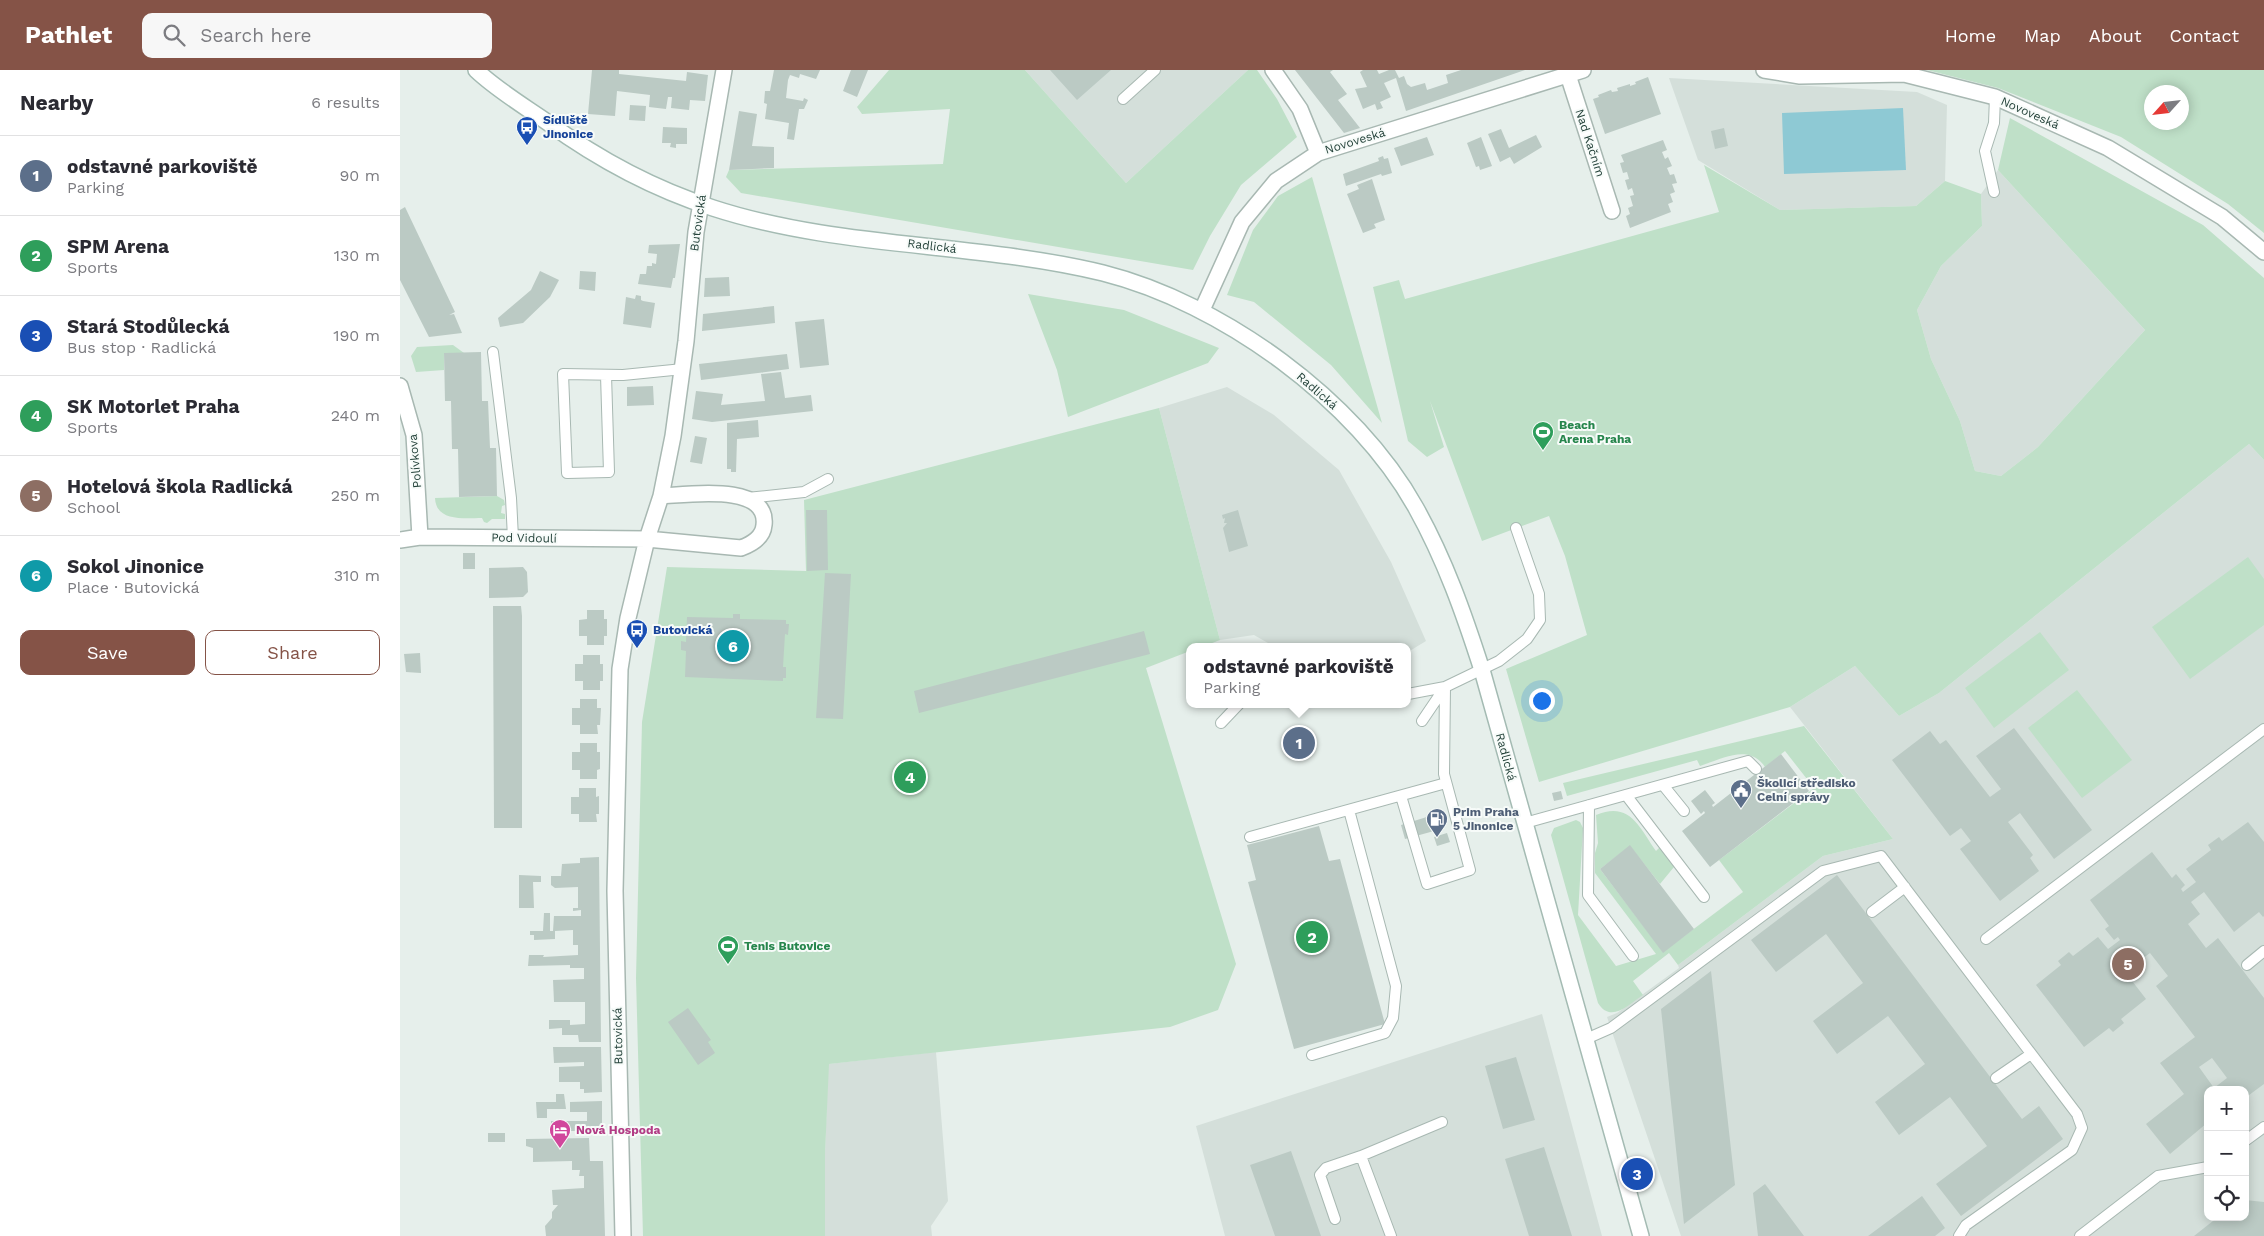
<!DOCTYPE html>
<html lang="en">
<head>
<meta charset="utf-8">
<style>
  body { margin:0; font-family:"Work Sans",sans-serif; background:#f7f7f7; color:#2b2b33 }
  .controls { position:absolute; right:15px; bottom:15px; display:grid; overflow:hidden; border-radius:10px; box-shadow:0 2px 12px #0003 }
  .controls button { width:45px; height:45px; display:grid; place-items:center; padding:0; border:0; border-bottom:1px solid #e1e1e2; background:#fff; color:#2b2b33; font:25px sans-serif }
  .compass { position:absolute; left:1744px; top:15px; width:45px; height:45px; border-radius:50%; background:#fff; box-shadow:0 2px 12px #0003; rotate:243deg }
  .you { position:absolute; left:1141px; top:630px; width:18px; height:18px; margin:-12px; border:4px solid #fff; border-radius:50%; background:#1a73e8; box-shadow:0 0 0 8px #1a73e833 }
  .badge { display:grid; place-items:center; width:32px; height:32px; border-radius:50%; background:#855347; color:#fff; font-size:16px; font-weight:700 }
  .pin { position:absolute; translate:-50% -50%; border:2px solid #fff; box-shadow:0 1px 5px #0006 }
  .popup { position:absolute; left:786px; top:573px; width:225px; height:65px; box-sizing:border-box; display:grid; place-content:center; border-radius:10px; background:#fff; filter:drop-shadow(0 1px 4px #0005); font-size:16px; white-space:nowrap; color:#7c7c81 }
  .popup b { font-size:19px; color:#2b2b33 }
  .popup::after { content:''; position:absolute; left:50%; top:100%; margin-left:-10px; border:10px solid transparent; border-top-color:#fff }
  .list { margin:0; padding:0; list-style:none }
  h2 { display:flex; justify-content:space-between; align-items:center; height:65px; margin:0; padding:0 20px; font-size:21px }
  h2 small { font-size:16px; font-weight:400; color:#7c7c81 }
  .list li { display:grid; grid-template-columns:32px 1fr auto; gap:15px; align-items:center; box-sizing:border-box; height:80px; padding:0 20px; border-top:1px solid #e1e1e2 }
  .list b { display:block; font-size:19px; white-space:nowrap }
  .list p { margin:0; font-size:16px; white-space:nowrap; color:#7c7c81 }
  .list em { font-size:16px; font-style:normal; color:#7c7c81 }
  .actions { display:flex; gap:10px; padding:15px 20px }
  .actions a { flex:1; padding:11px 0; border:1px solid #855347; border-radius:10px; text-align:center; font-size:18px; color:#855347 }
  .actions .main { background:#855347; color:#fff }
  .icon { flex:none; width:28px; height:28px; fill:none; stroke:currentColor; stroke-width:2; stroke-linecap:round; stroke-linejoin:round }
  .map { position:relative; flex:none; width:1864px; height:1166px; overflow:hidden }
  header { display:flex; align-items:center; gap:30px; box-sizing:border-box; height:70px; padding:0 25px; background:#855347; color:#fff }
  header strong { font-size:24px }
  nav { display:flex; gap:28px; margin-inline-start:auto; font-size:18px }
  .search { width:350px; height:45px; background:#f7f7f7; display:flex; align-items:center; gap:12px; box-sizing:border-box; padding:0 18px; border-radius:10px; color:#7c7c81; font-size:19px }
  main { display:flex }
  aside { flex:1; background:#fff }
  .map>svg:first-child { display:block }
  .built { fill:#d4dfda; fill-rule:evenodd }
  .green { fill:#bfe0c8; fill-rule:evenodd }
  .water { fill:#8ec9d4 }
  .building { fill:#bbcac4; fill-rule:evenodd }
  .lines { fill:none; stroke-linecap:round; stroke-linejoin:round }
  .service-casing { stroke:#a8b8b2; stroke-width:12 }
  .minor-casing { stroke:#a8b8b2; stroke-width:18 }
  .secondary-casing { stroke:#a4bbb3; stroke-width:18 }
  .service { stroke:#fff; stroke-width:10 }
  .minor { stroke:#fff; stroke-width:15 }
  .secondary { stroke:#fff; stroke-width:15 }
  .labels { text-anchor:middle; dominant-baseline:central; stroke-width:4; stroke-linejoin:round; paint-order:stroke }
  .street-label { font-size:12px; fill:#24423a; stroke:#f7fbf9 }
  .transit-label { font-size:12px; font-weight:bold; fill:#164399; stroke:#f7fbf9; text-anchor:start }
  .leisure-label { font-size:12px; font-weight:bold; fill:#27864d; stroke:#f7fbf9; text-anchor:start }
  .service-label { font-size:12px; font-weight:bold; fill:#4e5e75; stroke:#f7fbf9; text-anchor:start }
  .hotel-label { font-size:12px; font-weight:bold; fill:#b23c85; stroke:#f7fbf9; text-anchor:start }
</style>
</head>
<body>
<header>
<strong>Pathlet</strong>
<div class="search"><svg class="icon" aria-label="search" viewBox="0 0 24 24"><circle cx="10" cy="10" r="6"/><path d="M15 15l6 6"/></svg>Search here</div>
<nav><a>Home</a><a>Map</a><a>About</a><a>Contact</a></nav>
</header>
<main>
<aside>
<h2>Nearby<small>6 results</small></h2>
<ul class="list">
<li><span class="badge" style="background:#5c6f8a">1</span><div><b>odstavné parkoviště</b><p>Parking</p></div><em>90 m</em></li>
<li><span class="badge" style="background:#2e9e5b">2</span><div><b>SPM Arena</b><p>Sports</p></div><em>130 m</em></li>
<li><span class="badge" style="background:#1a4fb4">3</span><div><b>Stará Stodůlecká</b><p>Bus stop · Radlická</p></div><em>190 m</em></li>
<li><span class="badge" style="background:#2e9e5b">4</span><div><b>SK Motorlet Praha</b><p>Sports</p></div><em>240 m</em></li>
<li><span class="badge" style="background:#8d6e63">5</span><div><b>Hotelová škola Radlická</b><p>School</p></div><em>250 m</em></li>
<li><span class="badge" style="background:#0f9aa8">6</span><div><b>Sokol Jinonice</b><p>Place · Butovická</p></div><em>310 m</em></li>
</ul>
<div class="actions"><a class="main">Save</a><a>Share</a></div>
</aside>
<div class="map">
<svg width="1864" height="1166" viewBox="0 0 1864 1166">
  <rect width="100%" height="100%" fill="#e6efeb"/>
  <path class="built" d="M625 0H848L726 113Z
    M1269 8 1517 22 1547 35 1545 111 1516 136 1380 140 1298 90Z
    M1598 100 1745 260 1638 377 1601 406 1575 401 1560 351 1531 289 1517 240 1541 196 1582 156 1581 124Z
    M827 317 874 345 939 400 991 492 1026 571 1008 582V577H875L854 565 820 570 759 338Z
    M1849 374 1864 390V1166H1281L1207 947 1217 943 1279 898 1278 895 1423 786 1493 769 1390 637 1455 596 1499 646 1539 623ZM1808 1020H1845V1147H1808Z
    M1142 944 1202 1166H825L796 1056Z
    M536 982 548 1131 531 1156 532 1166H425V1084L428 994Z"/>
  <path class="green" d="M489 0H625L726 113 848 0H857L877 29 897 67 841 115 810 166 793 200 341 123 326 107 329 100 543 94 550 39 462 44 457 37Z
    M1527 0H1864V163L1828 134 1721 67 1598 18ZM1752 22H1782V52H1752Z
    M1610 48 1803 155 1864 208V390L1849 374 1539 623 1499 646 1455 596 1390 637 1139 712 1106 599 1187 565 1165 486 1149 446 1082 471 1030 331 1044 377 1027 387 1008 371 973 217 999 210 1005 229 1319 142 1304 95 1380 140 1516 136 1545 111 1581 124 1582 156 1541 196 1517 240 1531 289 1560 351 1575 401 1601 406 1638 377 1745 260 1598 100Z
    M912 107 982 353 931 295 854 232 827 225 853 160 878 126Z
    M628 224 724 240 819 278 808 293 668 347 657 300Z
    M53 275 64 283H44V300L16 302 11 286 17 277Z
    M759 338 820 570 802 577H790V581L746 598 836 894 818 940 770 957 429 994 425 1084V1166H243L236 908 242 652 267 497 406 501 404 430Z
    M97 426 104 430 105 435 102 436 101 443 105 444V449H92L87 453 84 452 82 448C64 448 36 452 35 428Z
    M1848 487 1864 509V555L1790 609 1752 557Z
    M1640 562 1669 600 1594 658 1565 618Z
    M1677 620 1732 690 1682 728 1628 658Z
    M1404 656 1493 769 1423 786 1278 895 1269 883 1233 911 1243 925C1229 934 1211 954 1198 933L1151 765 1154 758 1176 750 1180 752 1183 758 1178 845 1216 896 1256 884 1195 803V783L1198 773 1196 745C1230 731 1239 757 1256 781L1260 777 1274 797 1260 814 1230 776 1200 799 1263 882 1343 822 1319 790 1414 718 1385 681 1365 697C1349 673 1322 689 1300 696L1297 690 1167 726 1163 713Z"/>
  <path class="water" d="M1503 38 1506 100 1384 104 1382 43Z"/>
  <path class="building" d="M192 0H219V4L286 11 287 2 308 5 305 31 290 30 289 40 271 38 272 27H268L266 39 249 37 250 25 217 21 215 46 188 44Z
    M374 0H420L416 9 400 4 399 8 390 5 388 10 386 28 403 31 404 28 408 30 404 39H399L394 70 387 69 389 53 365 49 367 34 364 33 365 21H370Z
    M451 0H468L457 27 443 21Z
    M650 0H711L677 30Z
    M895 0H933L930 2 947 24 938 30 960 58 944 63Z
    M963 0H977L979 4 989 0H995L999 8 1004 6 1007 14 1011 17 1025 13 1027 20 1048 13 1046 5 1061 0H1125L1006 41 996 8 984 13 991 27 980 32 983 38 977 40 975 34 963 39 955 19 967 17 960 2Z
    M1248 7 1261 44 1205 64 1193 29 1199 27 1198 25 1211 20 1212 22 1218 21 1217 18 1230 14V16L1236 14 1235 12Z
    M230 35 246 36 245 51 229 50Z
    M339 41 357 44 352 76 374 77V98L329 100Z
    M263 57 287 58V74H276V78L270 77 271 73H262Z
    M1324 58 1328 76 1315 79 1311 61Z
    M1101 59 1109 78 1136 65 1142 77 1114 94 1110 87 1100 92 1088 64Z
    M1027 67 1034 85 1001 96 994 78Z
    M1081 67 1092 96 1080 100 1079 96 1076 97 1067 73Z
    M1263 70 1267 80 1262 82 1265 89 1268 87 1272 96 1267 98 1270 105 1274 104 1277 113 1272 114 1275 122 1270 124 1273 132 1268 134 1271 142 1230 158 1226 146 1230 144 1228 138 1233 136 1230 126 1234 125 1232 118 1228 120 1225 110 1229 109 1227 102 1223 103 1220 93 1224 92 1221 85Z
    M983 86 984 89 988 88 992 103 982 106 981 104 946 116 943 104 979 91 978 88Z
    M972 109 985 150 974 154 976 158 963 163 947 124 959 119 957 115Z
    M5 137 55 242 49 245 54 244 62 263 29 267 0 210V140Z
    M280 174 275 208H273L271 218 238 214 240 204H246L247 196H252V193L256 194 257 184 248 183 249 175Z
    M140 201 159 210 150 227 123 253 100 257 98 248 131 220Z
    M180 201 196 202 195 221 179 219Z
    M329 207 330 226 304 227 305 208Z
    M236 225 241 226V230L243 231 255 233 251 258 223 254 226 227 235 229Z
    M374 236 375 253 302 261 303 244Z
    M424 249 429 295 400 298 395 252Z
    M81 282 82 331H88L90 378H96L97 426 59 427 58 379H52L51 331H45L44 283Z
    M387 284 389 299 301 310 299 294Z
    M381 302 385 328 411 325 413 341 312 352 292 349 296 321 323 324 321 335 365 331 361 304Z
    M253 316 254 335 227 336V317Z
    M358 350 359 367 337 369 336 402H331V399H327V353Z
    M295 366 307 368 302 394 290 392Z
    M406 440H427L428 500 407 501Z
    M838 440 848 476 829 482 823 458 827 453H824L825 448 823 449 822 445Z
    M63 483H75V499H63Z
    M123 497 127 502 128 522 123 527 89 528V498Z
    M425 503 451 504 443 649 416 648Z
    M93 536H121L122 546V758H94Z
    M187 540H204V549H207V566H204V575H187V566H179V550L187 549Z
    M333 544H340V549L386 550V554H389L388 565 385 564 383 597H386V608H383V611L285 607 286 581 281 580V571L286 572 287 547 333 548Z
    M744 561 750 584 519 643 514 621Z
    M20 583 21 603 6 602 4 584Z
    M183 585H200V594H203V611H200V620H183V611H175V594H183Z
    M180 629H197V638H201L200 655H197L198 664H180V655H172V638H180Z
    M1614 658 1692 760 1654 789 1620 743 1608 752 1633 785 1630 788 1639 801 1600 831 1560 779 1571 771 1561 758 1550 766 1492 690 1530 661 1540 674 1546 670 1590 727 1601 719 1576 686Z
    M180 673H197V682H200V699L197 700V709H180V700H172V682H180Z
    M1381 684 1409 721 1310 797 1282 761 1305 743 1304 741 1301 744 1291 731 1305 720 1315 733 1312 735 1313 737Z
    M179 718H196V727L199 726V744H196L197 752H179V744H171V727H179Z
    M1161 721 1163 729 1154 731 1152 723Z
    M1030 746 1034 761 1005 769 1001 755Z
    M1848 752 1864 772V846L1863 847 1859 842 1834 862 1804 822 1791 832 1800 844 1788 854 1806 878 1818 868 1864 928V1014L1845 1028V1020H1808V1055L1807 1053 1770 1084 1746 1054 1784 1024 1760 993 1795 967 1756 916 1768 906 1750 883 1738 892 1728 880 1716 890 1746 929 1721 949 1724 953 1713 962 1709 958 1684 977 1636 915 1661 895 1658 891 1669 882 1673 886 1698 867 1708 879 1720 870 1718 867 1714 870 1705 859 1709 856 1690 830 1752 782 1772 808 1776 804 1785 815 1781 819 1783 822 1796 812 1786 799 1811 780 1808 775 1819 767 1822 771ZM1812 988 1827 1008 1814 1018 1799 997Z
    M919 756 929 791 940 789 985 954 894 979 848 812 856 810 847 775Z
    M1047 763 1050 772 1037 776 1034 767Z
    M1230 775 1294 859 1263 883 1200 799Z
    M199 787 201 972H179L178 965H162V958L149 959V950H170V955L185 954V932H154L153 910 184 909V898H170V895L128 896 129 885H144L143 887 178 885V875H173V860L155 861V869L134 870V865H130V861H143L144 843H150V861H153L154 846H181V840L173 841V838H178V817L155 818 151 815V806H161L162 794 180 793V788Z
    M119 805 141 806V812H133L134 838H119Z
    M1437 805 1622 1049 1639 1036 1663 1069 1561 1146 1536 1114 1587 1076 1550 1027 1499 1065 1475 1032 1525 994 1488 946 1437 984 1413 951 1463 913 1426 864 1376 902 1351 870Z
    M1311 901 1335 1115 1284 1154 1261 939Z
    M288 938 311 970 308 972 315 983 298 995 268 952Z
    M153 977H201L202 1022 184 1023V1019H180V1012H159V997L184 996V992L154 993Z
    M1116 987 1135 1050 1103 1059 1085 996Z
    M156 1024H164L166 1039H147V1048H137L136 1032H156Z
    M202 1031V1061H151V1051H187V1042H170V1032Z
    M88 1063H105V1072H88Z
    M189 1068 190 1091H203L205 1166H146L145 1156 152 1148V1142L158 1135H153L152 1120 184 1118V1106H179L180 1100H172V1091L133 1092V1078L126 1076V1069Z
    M1144 1077 1172 1166H1129L1105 1089Z
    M891 1081 921 1166H875L850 1095Z
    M1365 1114 1404 1166H1358L1353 1123Z
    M1522 1126 1545 1158 1535 1166H1468Z
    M1845 1130 1864 1132V1166H1794L1818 1147H1845Z"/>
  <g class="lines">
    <g class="service-casing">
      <path id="service" d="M723 29 755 0
        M1594 122 1585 81 1594 53 1595 27
        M93 282 111 428 113 468
        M206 305 209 402 167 403 163 304 223 305 283 299
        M347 428 404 422 428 409
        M1022 651 1045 617 1099 591 1127 569 1140 550 1139 524 1116 458
        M821 653 839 634
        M1263 715 1284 741
        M1226 725 1304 827
        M1001 726 1027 814 1070 800 1044 704 1045 617 1008 624
        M1189 735 1188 825 1233 886
        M1125 753 1348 691 1356 699
        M850 767 1046 713
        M1472 842 1505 817
        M1586 869 1864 659
        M1847 895 1864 881
        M1186 969 1211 958 1423 801 1481 786 1677 1044 1682 1058 1672 1080 1566 1155 1559 1166
        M912 985 985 963 993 948 996 916 949 740
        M1596 1008 1631 984
        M1845 1071 1864 1057
        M935 1149 920 1105 926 1098 961 1086
        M991 1166 961 1086 1042 1052
        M1680 1166 1758 1106 1808 1097"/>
    </g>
    <g class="minor-casing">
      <path id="minor" d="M873 0 900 39 918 83
        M1364 0 1400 6 1504 4 1595 27 1708 78 1822 147 1864 182
        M1168 5 1212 141
        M802 240 842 152 876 111 918 83 1183 0
        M0 316 14 365 20 467
        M0 470 20 467 247 469 341 478C352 474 363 467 364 455 369 412 286 425 261 426
        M223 1166 215 821 220 599 228 548 247 469 261 426 273 366 286 271 296 162 324 0"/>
    </g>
    <g class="secondary-casing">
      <path id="secondary" d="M76 0C97 20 124 36 147 52 198 89 254 119 313 138 439 179 575 172 703 203 822 233 956 330 1016 438 1045 490 1064 544 1082 600L1241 1166"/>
    </g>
    <use href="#service" class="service"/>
    <use href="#minor" class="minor"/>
    <use href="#secondary" class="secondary"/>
  </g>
  <defs>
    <g id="bus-pin" transform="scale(1.125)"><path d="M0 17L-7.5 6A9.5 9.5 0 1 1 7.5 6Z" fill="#1a4fb4" stroke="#f7fbf9"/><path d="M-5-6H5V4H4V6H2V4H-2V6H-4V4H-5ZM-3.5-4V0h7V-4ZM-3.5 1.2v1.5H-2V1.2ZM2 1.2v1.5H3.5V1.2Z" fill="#fff"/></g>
    <g id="stadium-pin" transform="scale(1.125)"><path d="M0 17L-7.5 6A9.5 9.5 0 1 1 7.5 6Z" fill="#2e9e5b" stroke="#f7fbf9"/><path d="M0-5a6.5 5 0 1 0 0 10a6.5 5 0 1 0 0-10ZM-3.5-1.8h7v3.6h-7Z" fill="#fff"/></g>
    <g id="civic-pin" transform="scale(1.125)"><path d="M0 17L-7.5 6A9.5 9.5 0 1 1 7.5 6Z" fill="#5c6f8a" stroke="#f7fbf9"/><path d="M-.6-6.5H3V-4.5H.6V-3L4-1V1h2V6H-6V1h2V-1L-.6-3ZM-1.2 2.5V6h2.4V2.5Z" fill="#fff"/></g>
    <g id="fuel-pin" transform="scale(1.125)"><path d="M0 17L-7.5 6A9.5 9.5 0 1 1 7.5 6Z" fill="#5c6f8a" stroke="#f7fbf9"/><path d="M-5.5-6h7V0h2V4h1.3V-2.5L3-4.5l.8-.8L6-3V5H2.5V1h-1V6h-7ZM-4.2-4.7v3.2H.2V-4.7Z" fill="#fff"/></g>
    <g id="hotel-pin" transform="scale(1.125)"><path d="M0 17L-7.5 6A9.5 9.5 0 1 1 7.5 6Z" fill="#d1479c" stroke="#f7fbf9"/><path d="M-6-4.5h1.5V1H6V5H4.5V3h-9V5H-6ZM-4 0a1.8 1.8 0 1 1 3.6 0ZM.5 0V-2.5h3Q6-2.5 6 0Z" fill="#fff"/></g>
  </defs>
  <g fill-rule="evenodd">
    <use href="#bus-pin" x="127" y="57"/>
    <use href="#stadium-pin" x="1143" y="362"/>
    <use href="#bus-pin" x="237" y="560"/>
    <use href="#civic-pin" x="1341" y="720"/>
    <use href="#fuel-pin" x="1037" y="749"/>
    <use href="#stadium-pin" x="328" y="876"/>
    <use href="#hotel-pin" x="160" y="1060"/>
  </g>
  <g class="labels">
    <g class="street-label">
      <text transform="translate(1630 43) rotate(24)">Novoveská</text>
      <text transform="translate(955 71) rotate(-17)">Novoveská</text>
      <text transform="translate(1190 73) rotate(72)">Nad Kačním</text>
      <text transform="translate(298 153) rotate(-82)">Butovická</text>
      <text transform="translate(532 176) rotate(7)">Radlická</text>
      <text transform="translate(917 321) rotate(41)">Radlická</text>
      <text transform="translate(15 391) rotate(-95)">Polívkova</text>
      <text transform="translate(124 468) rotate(1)">Pod Vidoulí</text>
      <text transform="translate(1106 687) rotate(75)">Radlická</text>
      <text transform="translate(218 966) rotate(-91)">Butovická</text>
    </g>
    <g class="transit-label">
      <text x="143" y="50">Sídliště<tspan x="143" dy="14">Jinonice</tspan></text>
      <text x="253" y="560">Butovická</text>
    </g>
    <g class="leisure-label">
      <text x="1159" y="355">Beach<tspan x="1159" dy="14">Arena Praha</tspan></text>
      <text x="344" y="876">Tenis Butovice</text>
    </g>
    <g class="service-label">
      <text x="1357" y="713">Školicí středisko<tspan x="1357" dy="14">Celní správy</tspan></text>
      <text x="1053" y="742">Prim Praha<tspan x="1053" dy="14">5 Jinonice</tspan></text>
    </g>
    <g class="hotel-label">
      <text x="176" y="1060">Nová Hospoda</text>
    </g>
  </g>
</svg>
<div class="controls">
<button>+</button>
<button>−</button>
<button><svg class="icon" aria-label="locate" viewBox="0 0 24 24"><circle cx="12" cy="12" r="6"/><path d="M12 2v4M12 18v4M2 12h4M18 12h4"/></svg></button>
</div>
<svg class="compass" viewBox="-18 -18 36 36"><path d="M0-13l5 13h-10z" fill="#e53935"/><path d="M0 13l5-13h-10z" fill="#7c7c81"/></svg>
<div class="you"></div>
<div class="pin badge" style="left:899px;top:673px;background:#5c6f8a">1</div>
<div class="popup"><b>odstavné parkoviště</b>Parking</div>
<div class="pin badge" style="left:912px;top:867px;background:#2e9e5b">2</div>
<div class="pin badge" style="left:1237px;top:1104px;background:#1a4fb4">3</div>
<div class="pin badge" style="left:510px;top:707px;background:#2e9e5b">4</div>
<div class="pin badge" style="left:1728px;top:894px;background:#8d6e63">5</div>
<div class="pin badge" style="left:333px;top:576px;background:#0f9aa8">6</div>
</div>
</main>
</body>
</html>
